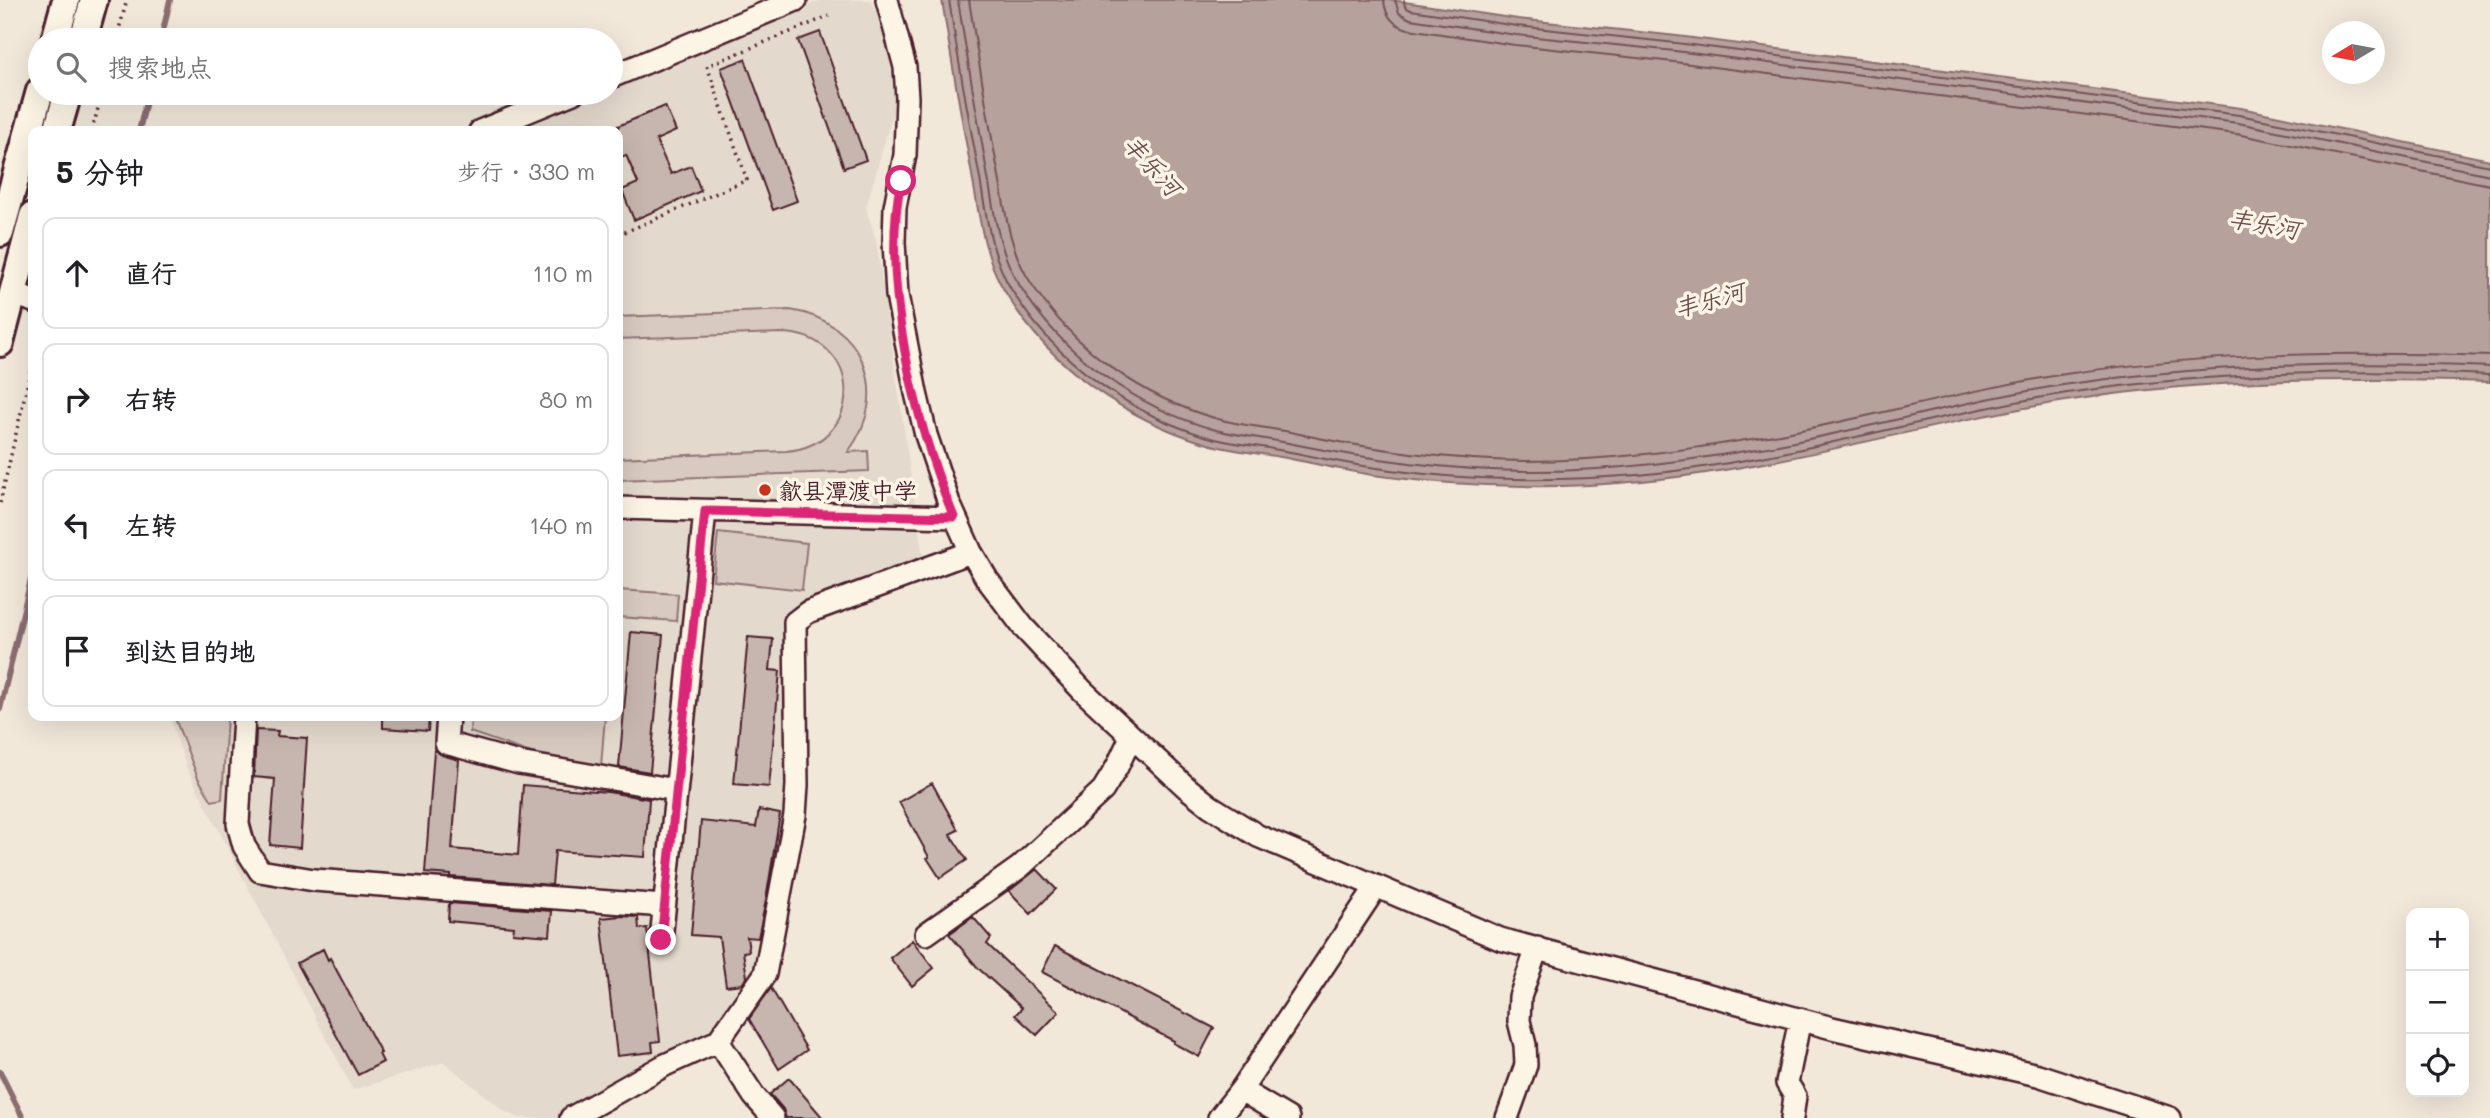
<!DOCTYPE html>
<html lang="zh">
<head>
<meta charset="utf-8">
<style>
  body { margin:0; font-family:Mali,"LXGW WenKai TC",sans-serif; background:#f6f6f6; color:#202124 }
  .controls { position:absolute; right:21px; bottom:21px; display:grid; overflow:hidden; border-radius:14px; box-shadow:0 7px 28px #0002 }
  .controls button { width:63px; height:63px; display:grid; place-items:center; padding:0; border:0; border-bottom:2px solid #e0e0e0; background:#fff; color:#202124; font:35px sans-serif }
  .compass { position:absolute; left:2322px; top:21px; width:63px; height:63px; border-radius:50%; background:#fff; box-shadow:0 7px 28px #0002; rotate:260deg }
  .stop { position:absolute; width:21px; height:21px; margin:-16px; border:5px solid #db2777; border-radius:50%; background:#fff }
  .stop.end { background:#db2777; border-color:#fff; box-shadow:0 2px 7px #0008 }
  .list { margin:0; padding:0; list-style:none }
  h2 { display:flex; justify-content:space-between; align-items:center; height:91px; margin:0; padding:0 28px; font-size:30px }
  h2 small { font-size:23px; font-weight:400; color:#757577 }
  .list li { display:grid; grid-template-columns:46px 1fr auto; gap:21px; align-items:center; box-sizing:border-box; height:112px; margin:0 14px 14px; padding:0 14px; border:2px solid #e0e0e0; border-radius:14px }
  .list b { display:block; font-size:26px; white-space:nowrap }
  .list em { font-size:23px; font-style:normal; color:#757577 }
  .icon { flex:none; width:38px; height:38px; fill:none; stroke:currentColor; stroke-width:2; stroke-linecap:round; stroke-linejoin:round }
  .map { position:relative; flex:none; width:2490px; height:1118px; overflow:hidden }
  .search { position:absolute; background:#fff; box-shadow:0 7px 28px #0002; left:28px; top:28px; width:595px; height:77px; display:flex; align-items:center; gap:18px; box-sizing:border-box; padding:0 24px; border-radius:38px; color:#757577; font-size:26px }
  .panel { position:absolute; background:#fff; box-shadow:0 7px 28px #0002; left:28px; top:126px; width:595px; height:595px; border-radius:14px }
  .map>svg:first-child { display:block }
  .built { fill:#e4d9cd }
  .green { fill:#d8cac0; stroke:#917476; stroke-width:2 }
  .water { fill:#b6a19c; stroke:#8b6d6f; stroke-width:2 }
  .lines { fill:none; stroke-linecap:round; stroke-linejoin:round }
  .shore { stroke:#755358; stroke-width:2 }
  .stream { stroke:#8b6d6f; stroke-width:6 }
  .building { fill:#c7b6af; stroke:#4a1f2b; stroke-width:2 }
  .minor-casing { stroke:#4a1f2b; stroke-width:26 }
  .major-casing { stroke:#4a1f2b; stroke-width:32 }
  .path { stroke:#4a1f2b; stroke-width:3.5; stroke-dasharray:2 5; stroke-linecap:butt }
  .minor { stroke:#fcf5e5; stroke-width:21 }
  .major { stroke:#fcf5e5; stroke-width:26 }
  .route { stroke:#db2777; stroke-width:9 }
  .poi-dot { fill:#c8321e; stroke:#fcf5e5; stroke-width:2.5 }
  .labels { text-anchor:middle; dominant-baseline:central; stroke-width:7; stroke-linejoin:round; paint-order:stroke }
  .poi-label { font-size:23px; fill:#4a1f2b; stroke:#fcf5e5; text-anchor:start }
  .water-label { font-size:24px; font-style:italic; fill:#704c53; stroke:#fcf5e5 }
</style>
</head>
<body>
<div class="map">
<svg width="2490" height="1118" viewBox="0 0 2490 1118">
  <rect width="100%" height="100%" fill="#f1e8da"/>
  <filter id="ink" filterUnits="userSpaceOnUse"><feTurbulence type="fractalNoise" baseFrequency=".0143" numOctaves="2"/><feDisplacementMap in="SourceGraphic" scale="14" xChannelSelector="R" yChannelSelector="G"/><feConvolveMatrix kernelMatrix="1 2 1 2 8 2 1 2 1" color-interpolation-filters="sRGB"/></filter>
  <g filter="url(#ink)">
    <path class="built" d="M821 0H872L892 57 895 105 866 208 876 240 924 565 782 618 793 721 791 789 760 969 713 1037 560 1118H519L505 1112 444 1062 353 1090 187 769 169 716H618V131H509L600 93H611V88Z"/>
    <path class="green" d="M790 310C863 321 893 393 848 452L868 451 869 471 618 480V458L786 451C868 444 864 334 781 333L618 339V317Z
      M718 533 807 543 802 590 713 580Z
      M618 590 678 594 676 621 618 617Z
      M174 716H227L222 799 212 801 198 778Z
      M471 716H605L601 767 563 764 470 732Z"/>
    <path class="water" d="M942 0H1391L1518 19 1677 36 2241 108 2490 160V382C2350 378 2211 378 2072 400 1928 422 1788 467 1642 481 1552 490 1462 487 1372 475 1342 470 1312 463 1281 457 1256 453 1232 451 1208 444 1126 420 1047 365 1004 290 983 255 979 214 972 175 961 116 951 58 942 0Z"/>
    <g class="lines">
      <path class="shore" d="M949 0C958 58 968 116 979 173 986 213 990 254 1011 289 1055 362 1133 417 1215 439 1236 444 1258 446 1279 450 1309 455 1339 463 1370 467 1459 481 1549 482 1638 475 1786 462 1928 414 2074 392 2212 372 2351 369 2490 375
        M958 0C967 58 977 115 987 172 994 211 998 252 1020 286 1063 356 1137 408 1216 430 1240 436 1264 438 1288 443 1366 459 1445 470 1525 471 1617 472 1708 459 1799 441 1892 423 1983 396 2077 383 2215 364 2351 361 2490 367
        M969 0C978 57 987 114 998 171 1005 209 1009 250 1031 283 1074 349 1142 398 1218 419 1242 426 1266 427 1290 432 1367 449 1445 460 1525 461 1616 461 1707 448 1796 431 1888 413 1979 387 2072 373 2211 353 2350 351 2490 356
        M1384 0C1385 16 1393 25 1408 29L1515 45 1674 62 2236 134 2490 185
        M1395 0 1399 13 1410 19 1516 35 1675 51 2238 123 2490 175
        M1404 0 1405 7 1411 10 1517 26 1676 43 2239 115 2490 166"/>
      <path class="stream" d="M161 40 170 0
        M139 131 148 93
        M0 709 33 571
        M0 1072 23 1118"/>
    </g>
    <path class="building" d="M820 32 866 160 844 168 798 40Z
      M745 59 797 201 773 210 721 68Z
      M665 106 676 131 656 140 671 174 691 166 701 191 634 220 622 190 638 183 626 155 618 158V126Z
      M631 632 663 635 650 772 619 767Z
      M748 637 773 639 770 670 780 671 769 787 734 784Z
      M383 716H429L428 731 383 728Z
      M256 730 278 731 277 736 307 738 300 848 270 845 275 779 254 777Z
      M434 750 442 755 459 760 452 849 518 855 523 785 608 792 649 799 645 857 555 851 552 885 451 877V875L425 873Z
      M932 783 958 830 950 834 967 860 940 878 927 858 929 857 899 802Z
      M759 810 780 814 766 900 758 938 747 937 749 951 743 952 747 977 742 984 726 986 719 937 691 935 701 821 756 827Z
      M1037 869 1056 889 1031 914 1009 891Z
      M449 903 552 911 550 936 513 933 514 927 448 921Z
      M621 916 638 917 639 929 647 928 660 1041 652 1042 653 1052 617 1056 601 918Z
      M973 917 991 938 987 944 1059 1012 1037 1035 1015 1015 1022 1008 978 968 949 934Z
      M912 940 934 968 912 986 890 958Z
      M1055 946 1214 1028 1199 1057 1173 1043 1174 1041 1042 972Z
      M323 949 328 960 330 958 381 1053 379 1054 383 1062 358 1075 297 963Z
      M771 988 807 1050 779 1069 749 1019Z
      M789 1078 823 1118H786L783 1109 770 1094Z"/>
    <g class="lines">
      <g class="minor-casing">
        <path id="minor" d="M887 0 905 67 907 98 905 155 895 207 894 242 897 295 916 393 926 435 949 503 971 552 987 579 1024 628 1082 690 1186 787 1210 806 1258 836 1500 939 1832 1028 2038 1075 2170 1118
          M611 77 796 0
          M480 131 573 93
          M12 293 33 301
          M618 508 955 517
          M244 716 238 824 244 846 260 871 314 880 664 906
          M448 716 446 743 519 763 676 790
          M926 934 1020 867 1103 790 1117 767 1131 737
          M661 940 705 511
          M718 1041 754 1096 773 1118
          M1241 1090 1288 1118
          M571 1118 665 1065 718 1041 765 974 795 815 797 785 795 622 808 612 971 552
          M1219 1118 1241 1090 1376 887
          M1507 1118 1526 1065 1525 1045 1519 1021 1520 997 1537 948
          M1792 1118 1795 1096 1787 1083 1800 1019"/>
      </g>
      <g class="major-casing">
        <path id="major" d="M55 40 66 0
          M83 40 94 0
          M57 131 68 93
          M0 233 40 91
          M0 343 33 216"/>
      </g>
      <path class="path" d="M116 40 127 0
        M92 131 102 93
        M618 235 747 180 707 66 829 16
        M0 503 33 360"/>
      <use href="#minor" class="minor"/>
      <use href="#major" class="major"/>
    </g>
  </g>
  <g class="lines" filter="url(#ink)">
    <path class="route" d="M661 940 705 511 954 517C915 423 880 282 901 181"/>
  </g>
  <circle class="poi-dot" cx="765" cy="490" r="7"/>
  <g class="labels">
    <g class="poi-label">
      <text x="779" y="490">歙县潭渡中学</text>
    </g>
    <g class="water-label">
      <text transform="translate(1153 165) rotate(48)">丰乐河</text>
      <text transform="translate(2264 223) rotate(10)">丰乐河</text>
      <text transform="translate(1709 299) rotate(-15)">丰乐河</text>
    </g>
  </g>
</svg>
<div class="controls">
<button>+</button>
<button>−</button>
<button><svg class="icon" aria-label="locate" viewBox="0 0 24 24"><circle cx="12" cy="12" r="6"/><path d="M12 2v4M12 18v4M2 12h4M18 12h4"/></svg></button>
</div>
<svg class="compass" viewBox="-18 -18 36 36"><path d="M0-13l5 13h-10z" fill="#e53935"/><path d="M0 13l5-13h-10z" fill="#757577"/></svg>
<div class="stop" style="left:901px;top:181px"></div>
<div class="stop end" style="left:661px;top:940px"></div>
<div class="search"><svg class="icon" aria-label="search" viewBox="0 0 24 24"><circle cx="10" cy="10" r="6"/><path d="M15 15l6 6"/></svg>搜索地点</div>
<section class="panel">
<h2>5 分钟<small>步行 · 330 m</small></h2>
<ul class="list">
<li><svg class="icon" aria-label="ahead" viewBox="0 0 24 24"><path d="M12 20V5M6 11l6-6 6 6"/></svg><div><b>直行</b></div><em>110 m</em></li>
<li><svg class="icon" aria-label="right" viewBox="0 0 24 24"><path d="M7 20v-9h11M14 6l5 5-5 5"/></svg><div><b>右转</b></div><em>80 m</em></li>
<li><svg class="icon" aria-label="left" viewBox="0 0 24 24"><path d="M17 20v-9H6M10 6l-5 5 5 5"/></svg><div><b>左转</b></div><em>140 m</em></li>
<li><svg class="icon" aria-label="arrive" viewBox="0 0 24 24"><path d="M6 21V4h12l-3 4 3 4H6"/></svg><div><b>到达目的地</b></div></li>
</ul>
</section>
</div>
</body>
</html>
